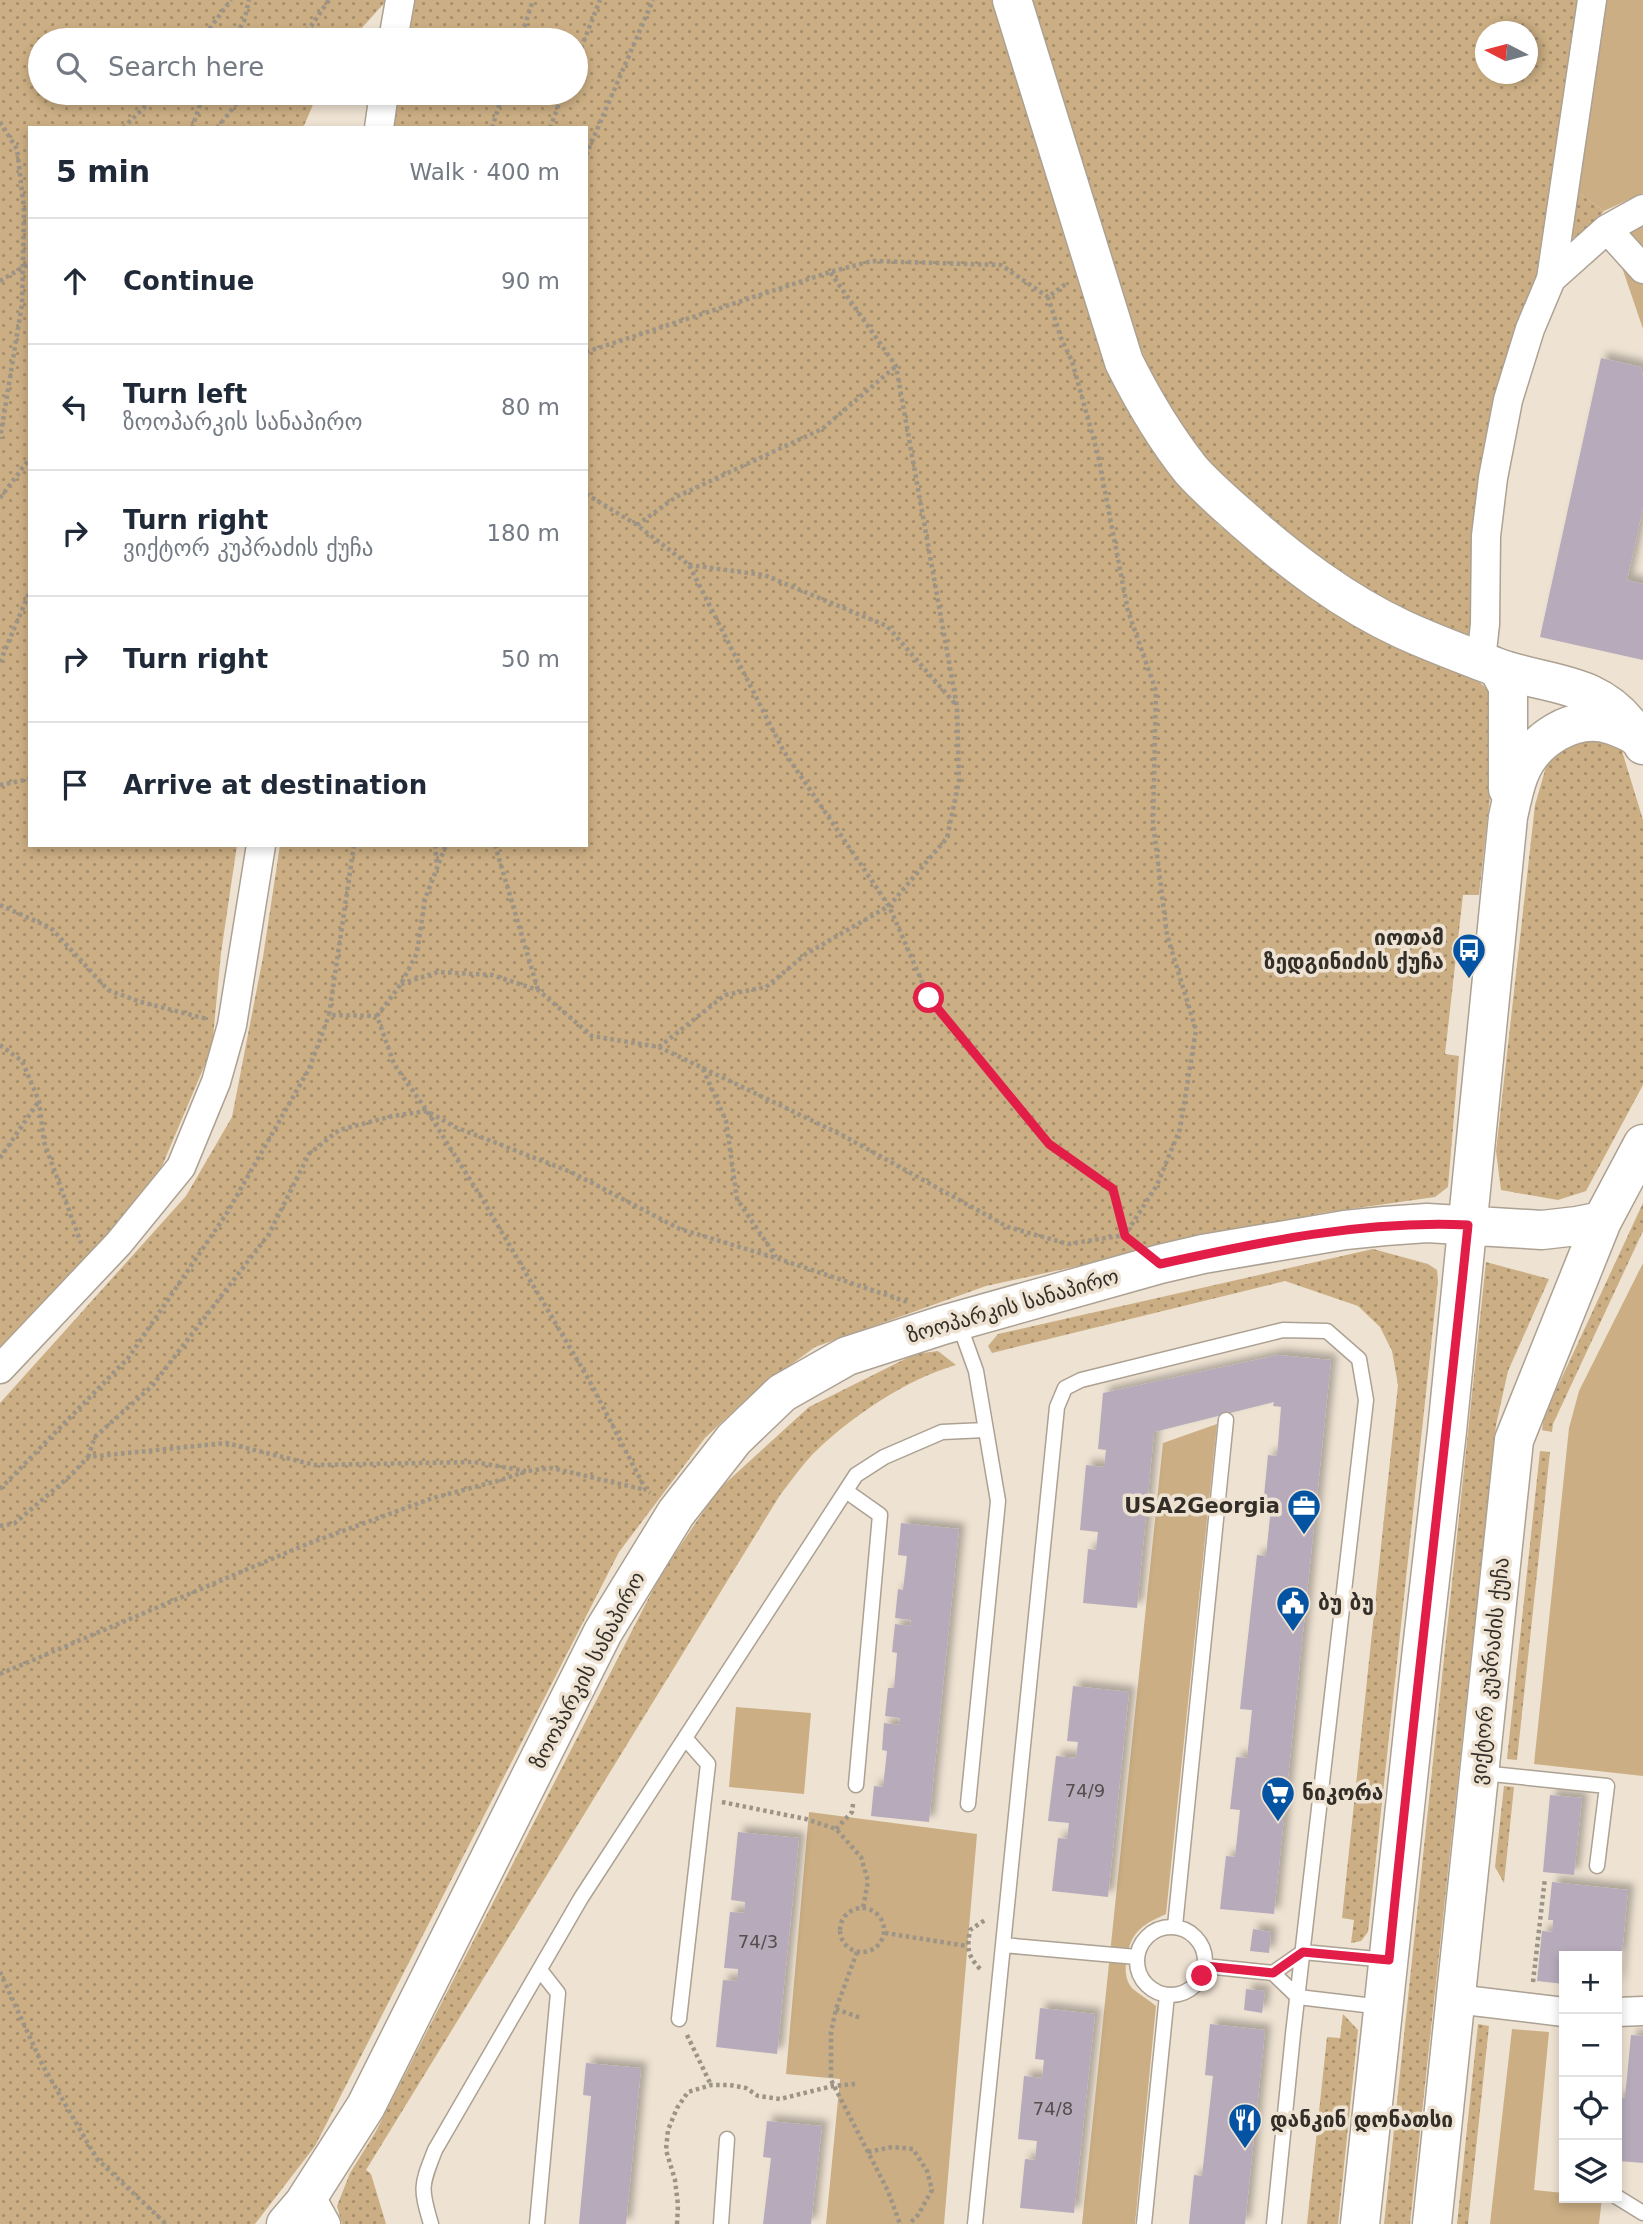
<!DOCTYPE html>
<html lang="en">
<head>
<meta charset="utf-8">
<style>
  body { margin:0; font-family:"DejaVu Sans","Noto Sans Georgian",sans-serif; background:#f2f2f3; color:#1f2937 }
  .controls { position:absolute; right:21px; bottom:21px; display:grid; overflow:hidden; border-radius:0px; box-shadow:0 4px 10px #0003 }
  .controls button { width:63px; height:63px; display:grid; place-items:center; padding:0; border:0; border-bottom:2px solid #e0e1e3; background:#fff; color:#1f2937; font:35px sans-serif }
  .compass { position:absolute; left:1475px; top:21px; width:63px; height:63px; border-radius:50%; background:#fff; box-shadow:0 4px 10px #0003; rotate:276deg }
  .stop { position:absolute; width:21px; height:21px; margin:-16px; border:5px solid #e11d48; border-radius:50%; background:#fff }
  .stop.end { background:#e11d48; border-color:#fff; box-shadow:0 2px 7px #0008 }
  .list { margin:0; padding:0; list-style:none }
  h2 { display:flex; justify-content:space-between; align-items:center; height:91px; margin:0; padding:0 28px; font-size:30px }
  h2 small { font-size:23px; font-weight:400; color:#747a83 }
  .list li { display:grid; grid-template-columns:46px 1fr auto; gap:21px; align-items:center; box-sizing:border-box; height:126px; padding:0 28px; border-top:2px solid #e0e1e3 }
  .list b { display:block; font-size:26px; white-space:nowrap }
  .list p { margin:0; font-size:23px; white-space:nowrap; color:#747a83 }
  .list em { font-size:23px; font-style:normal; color:#747a83 }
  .icon { flex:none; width:38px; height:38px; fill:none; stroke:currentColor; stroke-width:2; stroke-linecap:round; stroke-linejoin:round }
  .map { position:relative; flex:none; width:1643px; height:2224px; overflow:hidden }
  .search { position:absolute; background:#fff; box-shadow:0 4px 10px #0003; left:28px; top:28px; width:560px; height:77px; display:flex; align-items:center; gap:18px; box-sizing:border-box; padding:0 24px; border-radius:38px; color:#747a83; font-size:26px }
  .panel { position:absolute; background:#fff; box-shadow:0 4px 10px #0003; left:28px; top:126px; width:560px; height:721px; border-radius:0px }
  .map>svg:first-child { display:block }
  .grass { fill:url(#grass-dots); fill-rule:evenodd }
  .green { fill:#cbae83 }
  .building { fill:#b7abbb; filter:url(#shadow) }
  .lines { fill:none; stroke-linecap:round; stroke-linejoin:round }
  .service-casing { stroke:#aca192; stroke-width:17 }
  .minor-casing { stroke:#aca192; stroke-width:31 }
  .secondary-casing { stroke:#aca192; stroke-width:41 }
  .path { stroke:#9d9488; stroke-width:4.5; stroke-dasharray:3.5 3.5; stroke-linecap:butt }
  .service { stroke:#fff; stroke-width:14 }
  .minor { stroke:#fff; stroke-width:28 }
  .secondary { stroke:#fff; stroke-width:38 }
  .route { stroke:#e11d48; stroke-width:9 }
  .labels { text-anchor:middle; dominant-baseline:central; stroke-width:7; stroke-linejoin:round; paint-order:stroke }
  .number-label { font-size:18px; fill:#544e4d }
  .poi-label { font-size:21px; font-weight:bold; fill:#332f28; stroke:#eee2d2; text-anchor:start }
  .street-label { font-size:21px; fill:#332f28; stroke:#eee2d2 }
</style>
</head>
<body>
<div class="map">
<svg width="1643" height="2224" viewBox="0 0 1643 2224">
  <defs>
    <pattern id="grass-dots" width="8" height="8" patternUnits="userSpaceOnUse" patternTransform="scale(1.75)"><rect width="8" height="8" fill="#cbae83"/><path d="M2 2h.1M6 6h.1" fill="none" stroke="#a58e6b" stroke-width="1.8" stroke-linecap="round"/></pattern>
    <filter id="shadow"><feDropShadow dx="6" dy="-6" stdDeviation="3.5" flood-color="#0004"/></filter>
  </defs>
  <rect width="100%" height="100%" fill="#eee2d2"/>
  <path class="grass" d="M0 0H387L351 40H40V93H318L303 128H30V845H237L221 953 212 1048 162 1166 108 1233 0 1348Z
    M411 0H999L1154 448 1219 526 1476 680 1492 692 1498 725 1479 895H1463L1445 1054 1459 1056 1448 1187 1435 1197 1322 1213 986 1286 815 1347 755 1391 705 1438 619 1552 315 2146 255 2224H0V1403L186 1196 232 1117 263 957 280 845H586V128H391L396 93H576V40H405Z
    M1027 0H1585L1478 641 1368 596 1272 531 1216 472 1162 399 1111 278ZM1486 32H1528V74H1486Z
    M1572 188 1604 211 1581 236 1572 238 1568 234Z
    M1597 736 1622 751 1643 820V1085L1586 1191 1558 1200 1501 1190 1496 1151 1535 805 1550 753Z
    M1643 1203V1231L1553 1424 1552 1432 1542 1430 1544 1416Z
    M1373 1249 1428 1264 1437 1270 1438 1281 1368 1932 1361 1941 1351 1943 1354 1920 1342 1918 1398 1385 1392 1351 1380 1327 1358 1306 1285 1281 992 1353 988 1346 998 1334Z
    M1486 1262 1549 1279 1508 1371 1496 1425 1410 2224H1384Z
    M938 1351 956 1365C907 1379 854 1415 818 1449 804 1462 792 1480 780 1495L366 2170 371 2174 386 2224H342L337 2206 350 2173 375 2133 661 1574 718 1490 809 1407 915 1354Z
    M1540 1451 1550 1452 1517 1760 1507 1759Z
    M1504 1786 1514 1787 1504 1883 1495 1867Z
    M1343 2014 1358 2030 1338 2224H1307L1327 2037 1340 2038Z
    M1478 2024 1489 2026 1468 2224H1457Z"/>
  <path class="green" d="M1603 0H1643V193L1604 211 1572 188Z
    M1643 218V329L1611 235Z
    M1643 1263V1776L1534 1764 1569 1428 1579 1391Z
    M1217 1424 1166 1914C1140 1926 1130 1932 1126 1963 1125 1972 1126 1982 1133 1989 1140 1995 1149 2000 1156 2006L1135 2224H1082L1163 1443Z
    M736 1707 811 1713 804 1794 729 1787Z
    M809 1812 977 1834 944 2224H826L840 2079 786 2074Z
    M1512 2029 1549 2032 1534 2190 1564 2193V2198H1602L1599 2224H1490Z"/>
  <path class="building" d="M1601 358 1641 367 1643 377V508L1627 580 1643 584V660L1540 637Z
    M1278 1355 1331 1360 1274 1914 1220 1909 1226 1856 1235 1857 1240 1810 1230 1809 1236 1757 1247 1758 1252 1710 1240 1709 1257 1555 1266 1556 1271 1507 1263 1506 1268 1455 1277 1456 1281 1407 1273 1406 1274 1402 1154 1432 1137 1608 1083 1603 1088 1549 1096 1550 1098 1532 1080 1530 1086 1465 1104 1467 1106 1450 1098 1449 1103 1393Z
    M901 1523 959 1529 929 1822 871 1816 874 1786 883 1787 887 1751 882 1750 884 1723 899 1725 900 1718 885 1716 888 1688H894L897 1653 892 1652 895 1624 910 1626 911 1620 895 1618 898 1589 903 1590 907 1556 898 1555Z
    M1073 1686 1129 1692 1108 1897 1052 1891 1058 1838 1067 1839 1069 1823 1048 1821 1056 1756 1076 1758 1078 1742 1067 1741Z
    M1550 1795 1582 1798 1574 1875 1543 1872Z
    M738 1832 799 1838 777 2054 716 2047 723 1980 737 1981 738 1969 724 1968 730 1912 744 1913 745 1902 731 1900Z
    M1552 1882 1628 1890 1619 1985H1617V1956H1564V1984L1537 1981 1542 1931 1552 1932 1553 1920H1548Z
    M1253 1929 1271 1932 1269 1953 1250 1951Z
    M1246 1989 1265 1991 1262 2013 1244 2010Z
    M1040 2008 1095 2014 1074 2213 1020 2208 1025 2159 1035 2160 1037 2141 1018 2139 1024 2076 1042 2078 1044 2060 1035 2059Z
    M1210 2024 1265 2030 1245 2224H1189L1194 2175 1202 2176 1213 2076 1205 2075Z
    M1631 2035 1643 2036V2163L1619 2161 1620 2153 1617 2152V2097L1625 2098Z
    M586 2063 641 2068 626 2224H579L591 2096 583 2095Z
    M767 2121 822 2126 811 2224H763L771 2158 763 2157Z"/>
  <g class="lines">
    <g class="service-casing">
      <path id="service" d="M958 1321 976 1371 998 1501 968 1804
        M846 1491 880 1515 856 1785
        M1482 1773 1607 1786 1597 1866
        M1175 1926 1226 1420
        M1137 1961a34 34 0 1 1 68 0a34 34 0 1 1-68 0Z
        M1003 1945 1137 1957
        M1205 1966 1273 1973 1298 1997 1382 2007
        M1273 1973 1303 1952 1387 1960
        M679 2019 708 1764 685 1738
        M1617 2197 1643 2213
        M431 2224C420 2187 421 2186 435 2150L581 1898 856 1475 884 1457 942 1432 985 1430
        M537 2224 558 1993 540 1970
        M721 2224 727 2139
        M975 2224 1057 1407 1065 1388 1081 1380 1283 1330 1327 1331 1359 1359 1366 1400 1293 2034 1274 2224
        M1144 2224 1167 1995"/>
    </g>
    <g class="minor-casing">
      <path id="minor" d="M393 40 400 0
        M379 128 384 93
        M1607 229 1643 269
        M1551 279 1607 229 1643 209
        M1481 660 1485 624 1486 536 1493 478 1508 400 1530 329 1551 279 1592 0
        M0 1369 119 1243 181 1167 216 1082 232 1025 261 845
        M1456 1999 1564 2012
        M1617 2012 1643 2011
        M310 2195 326 2224"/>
    </g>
    <g class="secondary-casing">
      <path id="secondary" d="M1012 0 1124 362C1143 400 1164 436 1191 470 1207 488 1227 505 1245 521 1293 563 1344 602 1402 629 1432 643 1465 655 1496 667 1546 686 1597 680 1632 729
        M1498 668 1508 687V789
        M286 2224 304 2203 366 2106 603 1632 676 1513 734 1439 782 1393 847 1356 943 1325 1160 1264 1203 1254 1345 1230 1385 1226 1427 1223 1542 1230 1577 1226 1602 1221
        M1360 2224 1421 1658 1447 1431 1508 817C1511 803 1514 788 1519 775 1532 740 1575 712 1612 725 1623 729 1638 734 1643 745
        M1432 2224 1514 1440 1602 1221 1643 1144"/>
    </g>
    <path class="path" d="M201 40 231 0
      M233 40 244 21 249 0
      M295 40 311 26 329 0
      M520 40 533 0
      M576 61 600 0
      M0 122 17 149 24 209 22 304 0 439
      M123 128 159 93
      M192 128 204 93
      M217 128 245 93
      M492 128 503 93
      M550 128 563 93
      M586 155 653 0
      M0 281 30 263
      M586 352 830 272 872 261 1001 265 1048 297 1067 283
      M586 494 637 525 689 565 783 750 889 906 929 998 1049 1144 1113 1189 1126 1236
      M0 498 30 458
      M637 525 676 497 822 429 895 367
      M689 565 764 575 887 626 957 706
      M0 662 30 591
      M0 785 30 779
      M354 845 329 1015 377 1016 394 1064 427 1111 481 1197 589 1380 646 1490 650 1493
      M435 845 437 866
      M495 845 538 990
      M0 905 51 928 108 990 141 1002 207 1019
      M401 984 438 972 492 975 538 990 592 1036 659 1047 842 1135 1008 1227 1068 1244 1125 1235 1157 1185 1180 1129 1196 1030 1167 935 1153 823 1156 691 1128 611 1098 455 1072 361 1061 338 1048 297
      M377 1016 401 984 417 953 425 899 446 845
      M0 1045 22 1061 39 1101 44 1142 81 1243
      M659 1047 725 995 766 987 806 954 889 906 947 838 959 781 957 707 896 366 830 272
      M703 1069 726 1121 737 1199 776 1257
      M0 1158 39 1101
      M88 1457 95 1437 152 1386 269 1234 309 1154 339 1130 393 1116 427 1111 455 1127 571 1172 680 1229 776 1258 908 1302
      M0 1489 129 1357 227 1213 309 1069 329 1015
      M0 1526 15 1523 70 1476 88 1457 226 1443 315 1465 474 1462 526 1471
      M0 1674 307 1544 433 1498 501 1480 527 1471 552 1468 646 1490
      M722 1802 806 1819 836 1829 861 1857 868 1881 863 1908
      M836 1829 852 1812 853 1804
      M840 1930a22 22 0 1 1 44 0a22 22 0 1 1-44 0Z
      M885 1933 967 1946
      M857 1952 836 2009 831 2032V2080L888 2191 900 2224
      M980 1969C967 1955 967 1948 970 1930L985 1920
      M0 1972 43 2066 97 2159 166 2224
      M1533 1982 1545 1878
      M836 2009 861 2018
      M687 2035 711 2085
      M868 2152 892 2147 913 2149 927 2171 932 2190 918 2215 909 2224
      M677 2224 678 2205 675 2180 666 2150 668 2130 677 2108 688 2092 711 2085H730L746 2088 758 2096 780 2099 833 2086 855 2084"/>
    <use href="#service" class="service"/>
    <use href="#minor" class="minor"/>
    <use href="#secondary" class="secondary"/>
  </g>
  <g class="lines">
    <path class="route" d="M929 998 1049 1144 1113 1189 1125 1236 1160 1264C1260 1242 1364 1220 1468 1225 1443 1470 1413 1714 1389 1960L1303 1952 1273 1973 1205 1966 1202 1976"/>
  </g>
  <defs>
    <g id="bus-pin" transform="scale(1.75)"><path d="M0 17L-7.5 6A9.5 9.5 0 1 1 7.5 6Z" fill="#0554a3" stroke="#eee2d2"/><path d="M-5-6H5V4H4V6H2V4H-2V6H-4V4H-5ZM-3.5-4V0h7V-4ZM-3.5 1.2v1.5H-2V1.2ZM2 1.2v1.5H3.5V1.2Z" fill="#fff"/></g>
    <g id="office-pin" transform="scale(1.75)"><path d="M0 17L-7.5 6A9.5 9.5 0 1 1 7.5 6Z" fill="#0554a3" stroke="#eee2d2"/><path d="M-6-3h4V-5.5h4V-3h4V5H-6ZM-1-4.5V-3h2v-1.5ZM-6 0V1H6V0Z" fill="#fff"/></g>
    <g id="civic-pin" transform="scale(1.75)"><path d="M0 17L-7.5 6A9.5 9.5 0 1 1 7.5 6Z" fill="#0554a3" stroke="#eee2d2"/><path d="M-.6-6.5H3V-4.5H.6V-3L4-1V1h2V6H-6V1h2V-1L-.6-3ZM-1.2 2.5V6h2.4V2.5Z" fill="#fff"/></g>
    <g id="supermarket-pin" transform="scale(1.75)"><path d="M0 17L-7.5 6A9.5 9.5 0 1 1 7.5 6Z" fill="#0554a3" stroke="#eee2d2"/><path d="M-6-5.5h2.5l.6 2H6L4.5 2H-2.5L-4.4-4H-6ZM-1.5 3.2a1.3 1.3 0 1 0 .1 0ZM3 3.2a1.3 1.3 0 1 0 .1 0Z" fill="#fff"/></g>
    <g id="restaurant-pin" transform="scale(1.75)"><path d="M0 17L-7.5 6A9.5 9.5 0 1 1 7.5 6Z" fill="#0554a3" stroke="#eee2d2"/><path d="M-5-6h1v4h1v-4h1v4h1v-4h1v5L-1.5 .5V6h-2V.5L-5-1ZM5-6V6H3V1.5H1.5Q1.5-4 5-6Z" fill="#fff"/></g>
  </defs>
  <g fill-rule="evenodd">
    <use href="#bus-pin" x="1469" y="950"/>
    <use href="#office-pin" x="1304" y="1506"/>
    <use href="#civic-pin" x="1293" y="1603"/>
    <use href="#supermarket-pin" x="1278" y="1793"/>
    <use href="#restaurant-pin" x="1245" y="2120"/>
  </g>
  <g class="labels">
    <g class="number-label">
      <text x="1085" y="1790">74/9</text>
      <text x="758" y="1941">74/3</text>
      <text x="1053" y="2108">74/8</text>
    </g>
    <g class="poi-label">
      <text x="1444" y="938" text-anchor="end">იოთამ<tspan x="1444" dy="24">ზედგინიძის ქუჩა</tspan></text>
      <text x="1280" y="1506" text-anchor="end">USA2Georgia</text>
      <text x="1318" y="1603">ბუ ბუ</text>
      <text x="1302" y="1793">ნიკორა</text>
      <text x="1270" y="2120">დანკინ დონათსი</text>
    </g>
    <g class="street-label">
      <text transform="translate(1013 1306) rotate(-16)">ზოოპარკის სანაპირო</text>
      <text transform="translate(588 1670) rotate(-62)">ზოოპარკის სანაპირო</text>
      <text transform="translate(1490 1671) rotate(-84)">ვიქტორ კუპრაძის ქუჩა</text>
    </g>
  </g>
</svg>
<div class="controls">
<button>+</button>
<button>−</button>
<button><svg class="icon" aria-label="locate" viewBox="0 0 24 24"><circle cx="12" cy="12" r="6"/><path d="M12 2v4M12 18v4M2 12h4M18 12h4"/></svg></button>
<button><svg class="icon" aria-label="layers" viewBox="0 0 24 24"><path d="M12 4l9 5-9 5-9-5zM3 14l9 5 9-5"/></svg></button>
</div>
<svg class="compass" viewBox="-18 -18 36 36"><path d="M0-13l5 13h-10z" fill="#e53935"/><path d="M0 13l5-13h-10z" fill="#747a83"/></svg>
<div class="stop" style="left:929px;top:998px"></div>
<div class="stop end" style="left:1202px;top:1976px"></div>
<div class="search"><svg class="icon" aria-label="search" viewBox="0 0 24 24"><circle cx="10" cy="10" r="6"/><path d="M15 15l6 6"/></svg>Search here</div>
<section class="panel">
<h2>5 min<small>Walk · 400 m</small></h2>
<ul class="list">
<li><svg class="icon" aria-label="ahead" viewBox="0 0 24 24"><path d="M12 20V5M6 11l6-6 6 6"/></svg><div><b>Continue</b></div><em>90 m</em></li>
<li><svg class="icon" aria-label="left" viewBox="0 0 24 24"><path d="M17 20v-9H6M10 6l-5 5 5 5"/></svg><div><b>Turn left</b><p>ზოოპარკის სანაპირო</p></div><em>80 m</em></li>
<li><svg class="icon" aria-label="right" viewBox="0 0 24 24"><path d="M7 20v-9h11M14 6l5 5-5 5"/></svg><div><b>Turn right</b><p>ვიქტორ კუპრაძის ქუჩა</p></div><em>180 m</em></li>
<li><svg class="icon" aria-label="right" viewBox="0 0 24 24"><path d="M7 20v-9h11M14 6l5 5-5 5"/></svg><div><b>Turn right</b></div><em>50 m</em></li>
<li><svg class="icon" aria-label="arrive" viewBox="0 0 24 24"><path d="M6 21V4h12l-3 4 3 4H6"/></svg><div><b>Arrive at destination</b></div></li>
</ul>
</section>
</div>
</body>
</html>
